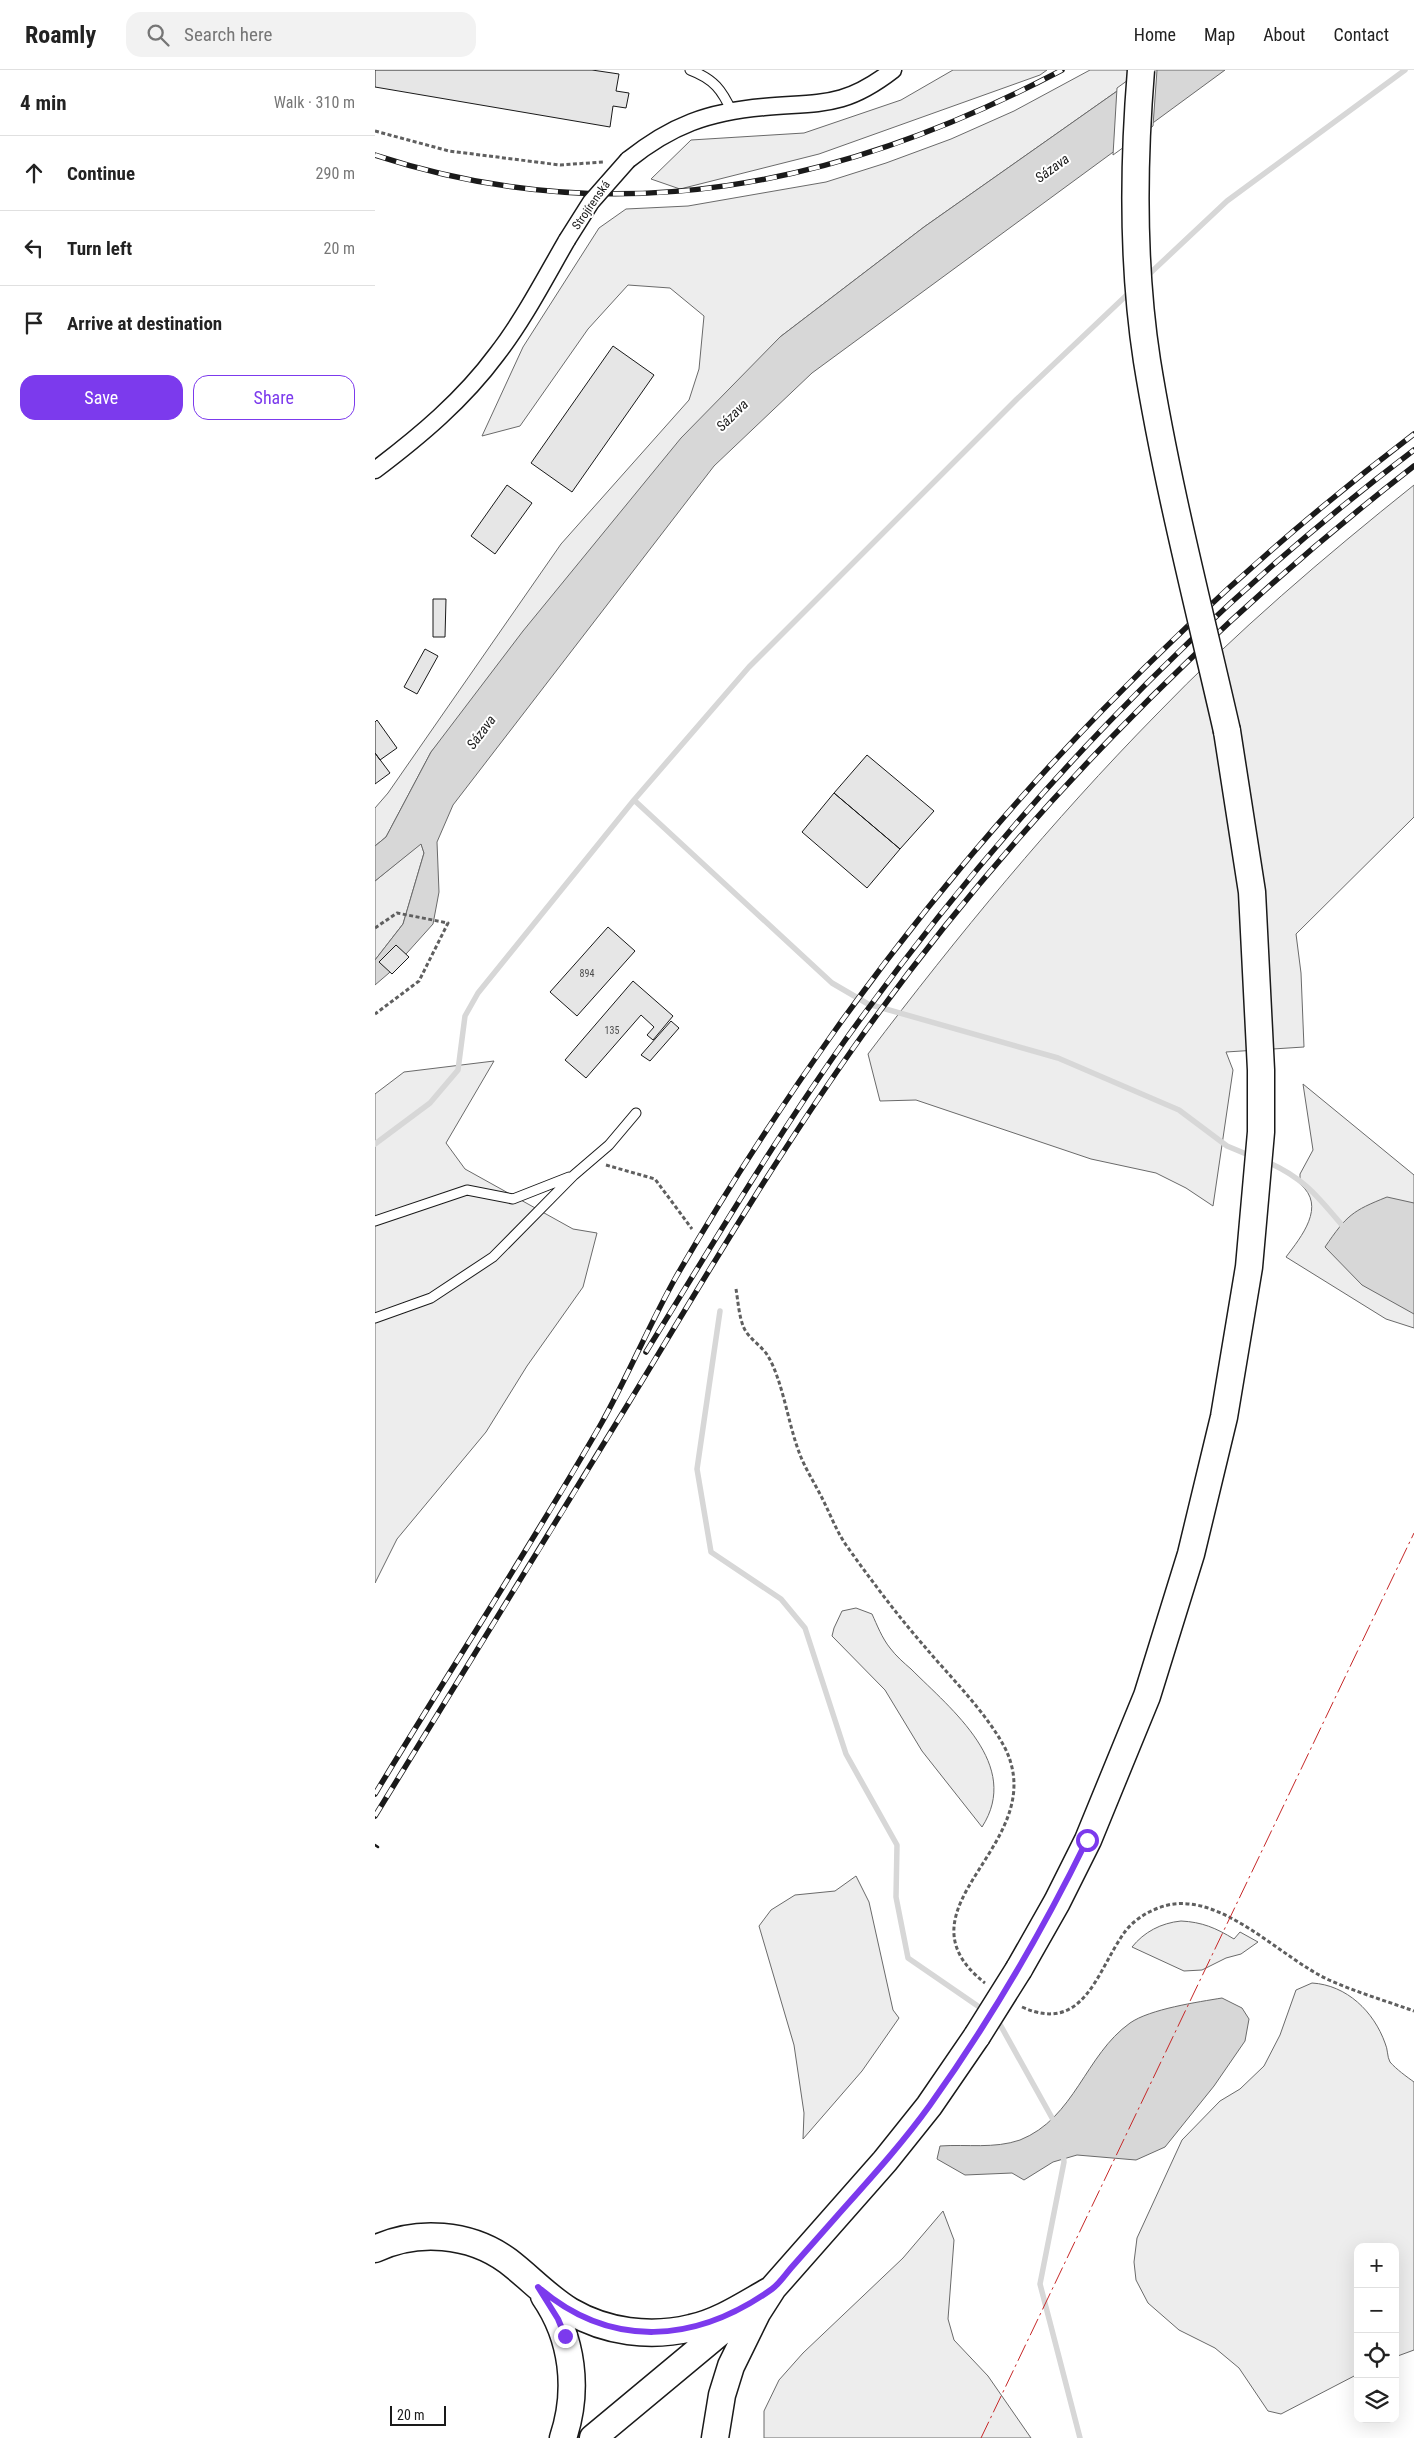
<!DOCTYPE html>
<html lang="en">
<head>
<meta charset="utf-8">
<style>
  body { margin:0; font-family:"Roboto Condensed",sans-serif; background:#f2f2f2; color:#222 }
  .controls { position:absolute; right:15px; bottom:15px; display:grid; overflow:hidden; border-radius:10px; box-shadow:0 5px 20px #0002 }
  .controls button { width:45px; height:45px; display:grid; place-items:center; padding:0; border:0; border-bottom:1px solid #e0e0e0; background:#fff; color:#222; font:25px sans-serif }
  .scale { position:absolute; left:15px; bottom:12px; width:56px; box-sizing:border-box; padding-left:5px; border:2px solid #1a1a1a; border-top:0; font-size:14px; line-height:18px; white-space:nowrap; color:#1a1a1a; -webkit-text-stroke:4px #fff; paint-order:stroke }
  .stop { position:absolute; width:15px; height:15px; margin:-11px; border:4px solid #7c3aed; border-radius:50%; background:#fff }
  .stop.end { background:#7c3aed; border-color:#fff; box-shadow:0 1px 5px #0008 }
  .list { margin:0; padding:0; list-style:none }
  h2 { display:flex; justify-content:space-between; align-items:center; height:65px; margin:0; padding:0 20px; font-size:21px }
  h2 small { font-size:16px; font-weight:400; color:#767676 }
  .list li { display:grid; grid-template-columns:32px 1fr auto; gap:15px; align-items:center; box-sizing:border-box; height:75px; padding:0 20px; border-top:1px solid #e0e0e0 }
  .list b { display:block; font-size:19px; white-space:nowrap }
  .list em { font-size:16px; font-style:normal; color:#767676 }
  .actions { display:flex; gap:10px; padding:15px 20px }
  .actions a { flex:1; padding:11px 0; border:1px solid #7c3aed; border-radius:15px; text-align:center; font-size:18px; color:#7c3aed }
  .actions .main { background:#7c3aed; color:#fff }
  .icon { flex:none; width:28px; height:28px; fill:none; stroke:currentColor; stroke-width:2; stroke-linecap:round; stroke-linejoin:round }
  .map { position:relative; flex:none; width:1039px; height:2368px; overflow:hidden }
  header { display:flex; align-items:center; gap:30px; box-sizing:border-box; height:70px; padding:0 25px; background:#fff; border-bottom:1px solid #e0e0e0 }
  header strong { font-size:24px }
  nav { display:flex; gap:28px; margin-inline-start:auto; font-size:18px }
  .search { width:350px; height:45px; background:#f2f2f2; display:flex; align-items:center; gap:12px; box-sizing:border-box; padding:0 18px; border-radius:15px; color:#767676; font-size:19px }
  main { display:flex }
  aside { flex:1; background:#fff }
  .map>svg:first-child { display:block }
  .green { fill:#ededed; stroke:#6a6a6a }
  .water { fill:#d7d7d7; stroke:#6a6a6a }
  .pier { fill:#fff; stroke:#6a6a6a }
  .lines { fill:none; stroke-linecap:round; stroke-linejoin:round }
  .stream { stroke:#d7d7d7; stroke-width:5.5 }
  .building { fill:#e6e6e6; stroke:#1a1a1a }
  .lane-casing { stroke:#1a1a1a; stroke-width:11 }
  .street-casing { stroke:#1a1a1a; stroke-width:19 }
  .primary-casing { stroke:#1a1a1a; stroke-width:29 }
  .path { stroke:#5f5f5f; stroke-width:3; stroke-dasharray:4 2.5; stroke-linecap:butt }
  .lane { stroke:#fff; stroke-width:9 }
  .street { stroke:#fff; stroke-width:16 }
  .primary { stroke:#fff; stroke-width:26 }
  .rail-casing { stroke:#1a1a1a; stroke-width:5.5 }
  .rail { stroke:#fff; stroke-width:4; stroke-dasharray:11; stroke-linecap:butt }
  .street-bridge-casing { stroke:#1a1a1a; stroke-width:19; stroke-linecap:butt }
  .primary-bridge-casing { stroke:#1a1a1a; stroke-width:29; stroke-linecap:butt }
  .street-bridge { stroke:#fff; stroke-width:16 }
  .primary-bridge { stroke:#fff; stroke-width:26 }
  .wall { stroke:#1a1a1a; stroke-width:2.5 }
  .power { stroke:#c62828; stroke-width:1; stroke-dasharray:18 4 2.5 4; stroke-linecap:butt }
  .route { stroke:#7c3aed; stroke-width:6 }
  .labels { text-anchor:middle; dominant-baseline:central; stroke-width:4; stroke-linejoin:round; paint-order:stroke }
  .number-label { font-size:10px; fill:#4d4d4d }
  .street-label { font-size:12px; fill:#1a1a1a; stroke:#fff }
  .water-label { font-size:14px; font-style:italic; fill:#1a1a1a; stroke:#fff }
</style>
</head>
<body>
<header>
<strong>Roamly</strong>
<div class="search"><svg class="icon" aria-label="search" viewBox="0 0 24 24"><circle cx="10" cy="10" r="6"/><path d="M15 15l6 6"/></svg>Search here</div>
<nav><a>Home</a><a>Map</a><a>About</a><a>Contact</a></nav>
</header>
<main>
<aside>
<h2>4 min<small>Walk · 310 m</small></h2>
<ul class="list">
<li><svg class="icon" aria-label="ahead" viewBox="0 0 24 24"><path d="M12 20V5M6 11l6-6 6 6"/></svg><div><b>Continue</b></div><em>290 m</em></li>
<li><svg class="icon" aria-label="left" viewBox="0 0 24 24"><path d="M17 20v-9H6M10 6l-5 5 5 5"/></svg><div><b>Turn left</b></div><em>20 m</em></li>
<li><svg class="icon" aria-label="arrive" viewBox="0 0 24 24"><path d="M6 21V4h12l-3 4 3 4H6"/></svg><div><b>Arrive at destination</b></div></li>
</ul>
<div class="actions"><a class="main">Save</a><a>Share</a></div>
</aside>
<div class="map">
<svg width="1039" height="2368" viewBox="0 0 1039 2368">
  <rect width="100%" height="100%" fill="#fff"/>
  <path class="green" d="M578 0H672L665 5 444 84 305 119 276 109 316 70 429 63 526 30Z
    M715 0H772L549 157 405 267 56 682 11 767 0 776V738L13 723 186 474 314 330 324 299 329 246 295 218 253 215 213 259 145 356 107 366 148 277 224 158 251 139 313 136 451 112 511 93 576 69 639 41Z
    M1039 415V747L921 864 926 903 929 977 851 982 858 1000 838 1136 811 1118 781 1103 716 1089 541 1030 505 1031 493 984C583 865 677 751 781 645 861 562 949 487 1039 415Z
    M46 773 49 783 28 854 0 890V811Z
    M119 991 71 1073 90 1099 198 1159 222 1163 208 1217 152 1296 111 1362 22 1469 0 1513V1024L29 1002Z
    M928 1014 1039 1105V1258L1011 1249 911 1187C926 1167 952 1136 925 1114V1104L938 1080Z
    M481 1538 497 1544C502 1555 507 1568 515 1578 521 1586 529 1593 536 1599 577 1640 647 1695 607 1757L547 1681 510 1620 457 1566 459 1558 467 1541Z
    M481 1806 494 1832 518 1940 524 1948 487 2001 428 2069 429 2043 419 1975 384 1856 396 1840 420 1825 460 1821Z
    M806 1851C827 1852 841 1858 859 1869L865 1862 883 1872 866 1884 851 1888 827 1900 809 1901 757 1877C769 1862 786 1853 806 1851Z
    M937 1913C972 1915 999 1942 1010 1973 1013 1979 1012 1987 1015 1992 1021 1999 1032 2007 1039 2012V2280L1020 2287V2177H983V2304L906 2344 893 2341 864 2298 840 2278 804 2260 773 2233 761 2210 759 2192 762 2168 807 2070 845 2031 865 2019 889 1996 905 1965 921 1920Z
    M568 2141 579 2170 573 2249 579 2270 613 2306 656 2368H389V2341L404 2310 428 2283 528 2188Z"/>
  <path class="water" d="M772 0H850L437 303 339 396 78 735 62 772 64 822 58 854 14 903 0 915V890L28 854 49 783 46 774 0 811V776L11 767 56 682 148 561 306 368 405 267 549 157Z
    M1012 1127 1039 1133V1244L987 1215 950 1177C972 1145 977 1141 1012 1127Z
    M847 1928 867 1938 874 1949 870 1971 839 2016 790 2077 761 2090 702 2085 678 2092 649 2110 637 2103 590 2105 562 2089 565 2076C592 2074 619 2079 645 2070 700 2048 710 1985 755 1953 775 1939 823 1932 847 1928Z"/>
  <path class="pier" d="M767 0H782L778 56 738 85 742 18Z"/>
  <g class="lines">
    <path class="stream" d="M770 208 852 131 1030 0
      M259 730 457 913 493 934 683 988 804 1040 852 1076 876 1086
      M0 1074 55 1033 83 1000 90 946 103 923 259 730 374 597 642 329 756 221
      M890 1091C929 1107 944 1128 971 1160
      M345 1241 322 1399 336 1482 406 1529 430 1558 471 1684 522 1775 521 1827 533 1888 610 1941
      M622 1949 681 2055
      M688 2082 689 2092 665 2214 705 2368"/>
  </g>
  <path class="building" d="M0 0H217L244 4 241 21 254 23 251 38 238 36 235 57 0 17Z
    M238 276 279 305 197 422 156 393Z
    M132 415 157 433 120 484 96 466Z
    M58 529H71L70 567H58Z
    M50 579 63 586 42 624 29 617Z
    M2 650 22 678 5 690 0 683V652Z
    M0 683 15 703 0 714Z
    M492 685 559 741 525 779 459 723Z
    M459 723 525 779 492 818 427 762Z
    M233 857 260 881 202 946 175 922Z
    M21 875 34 887 17 904 4 892Z
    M258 911 298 946 278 970 272 965 279 957 266 945 211 1008 190 990Z
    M296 951 304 958 275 991 266 985Z"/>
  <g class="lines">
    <g class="lane-casing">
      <path id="lane" d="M315 0C339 9 347 20 357 42
        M0 1151 92 1120 138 1129 194 1107
        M0 1248 56 1228 118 1187 199 1105 234 1075 261 1043"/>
    </g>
    <g class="street-casing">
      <path id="street" d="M253 90C297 55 333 42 389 37 446 32 469 38 518 0
        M0 400C45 366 88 330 122 284 149 249 170 208 192 170"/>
    </g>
    <g class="primary-casing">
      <path id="primary" d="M644 1899 682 1832 713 1770 772 1626 816 1484 849 1347 874 1197 886 1062V1000L877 822 852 661
        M0 2179C42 2159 95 2163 133 2191 154 2207 172 2227 195 2241 231 2262 275 2268 316 2258 344 2252 369 2235 394 2221
        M169 2226C198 2268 204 2320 188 2368
        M218 2368 361 2249
        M340 2368 347 2325 356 2296 382 2243 398 2218 510 2091 554 2036 602 1966"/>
    </g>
    <path class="path" d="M0 61 74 81 185 95 228 92
      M0 858 22 843 73 853 44 911 0 944
      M231 1095 280 1109 317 1159
      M361 1219C363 1231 364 1247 369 1258 374 1269 387 1276 393 1286 408 1312 413 1353 424 1382 430 1399 441 1415 449 1432 456 1446 462 1462 471 1475 496 1510 522 1545 550 1577 576 1608 611 1642 630 1678 678 1775 513 1837 610 1913
      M647 1937C709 1965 722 1901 749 1863 759 1849 776 1839 793 1835 848 1823 906 1888 954 1910 981 1922 1011 1931 1039 1941"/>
    <use href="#lane" class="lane"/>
    <use href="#street" class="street"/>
    <use href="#primary" class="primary"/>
    <g class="rail-casing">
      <path id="rail" d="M0 85C242 164 467 116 687 0
        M271 1282C336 1177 399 1070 471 969 630 747 821 545 1039 380
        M0 1724C75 1600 154 1479 226 1354 253 1306 274 1255 301 1207 350 1122 404 1039 461 959 622 734 818 532 1039 364
        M0 1746C84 1609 169 1472 253 1334 326 1214 397 1093 479 977 632 760 829 559 1039 396"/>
    </g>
    <use href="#rail" class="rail"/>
    <g class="street-bridge-casing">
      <path id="street-bridge" d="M192 170 216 132 253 90"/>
    </g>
    <g class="primary-bridge-casing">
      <path id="primary-bridge" d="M766 0C758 97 757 194 772 291 792 415 824 538 852 661
        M602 1966 644 1899"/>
    </g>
    <use href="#street-bridge" class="street-bridge"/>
    <use href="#primary-bridge" class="primary-bridge"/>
    <path class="wall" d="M0 1775 3 1777"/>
    <path class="power" d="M606 2368 1039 1463"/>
  </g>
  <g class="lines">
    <path class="route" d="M190 2266 183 2249 163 2217C236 2280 321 2273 397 2219 404 2214 410 2205 416 2198 431 2181 446 2164 462 2146 494 2110 527 2074 555 2035 615 1951 667 1862 712 1770"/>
  </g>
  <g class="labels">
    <g class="number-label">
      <text x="212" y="903">894</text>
      <text x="237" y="960">135</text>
    </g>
    <g class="street-label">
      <text transform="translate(216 135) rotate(-55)">Strojírenská</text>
    </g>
    <g class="water-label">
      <text transform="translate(677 98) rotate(-36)">Sázava</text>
      <text transform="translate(357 345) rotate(-45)">Sázava</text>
      <text transform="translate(106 662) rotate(-53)">Sázava</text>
    </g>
  </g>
</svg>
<div class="controls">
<button>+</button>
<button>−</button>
<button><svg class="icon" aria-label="locate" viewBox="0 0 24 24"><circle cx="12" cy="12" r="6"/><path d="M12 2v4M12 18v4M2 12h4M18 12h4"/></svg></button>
<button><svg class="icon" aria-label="layers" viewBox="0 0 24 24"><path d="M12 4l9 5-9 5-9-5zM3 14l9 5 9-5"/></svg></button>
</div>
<div class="scale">20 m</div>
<div class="stop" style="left:712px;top:1770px"></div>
<div class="stop end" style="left:190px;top:2266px"></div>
</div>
</main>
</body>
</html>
